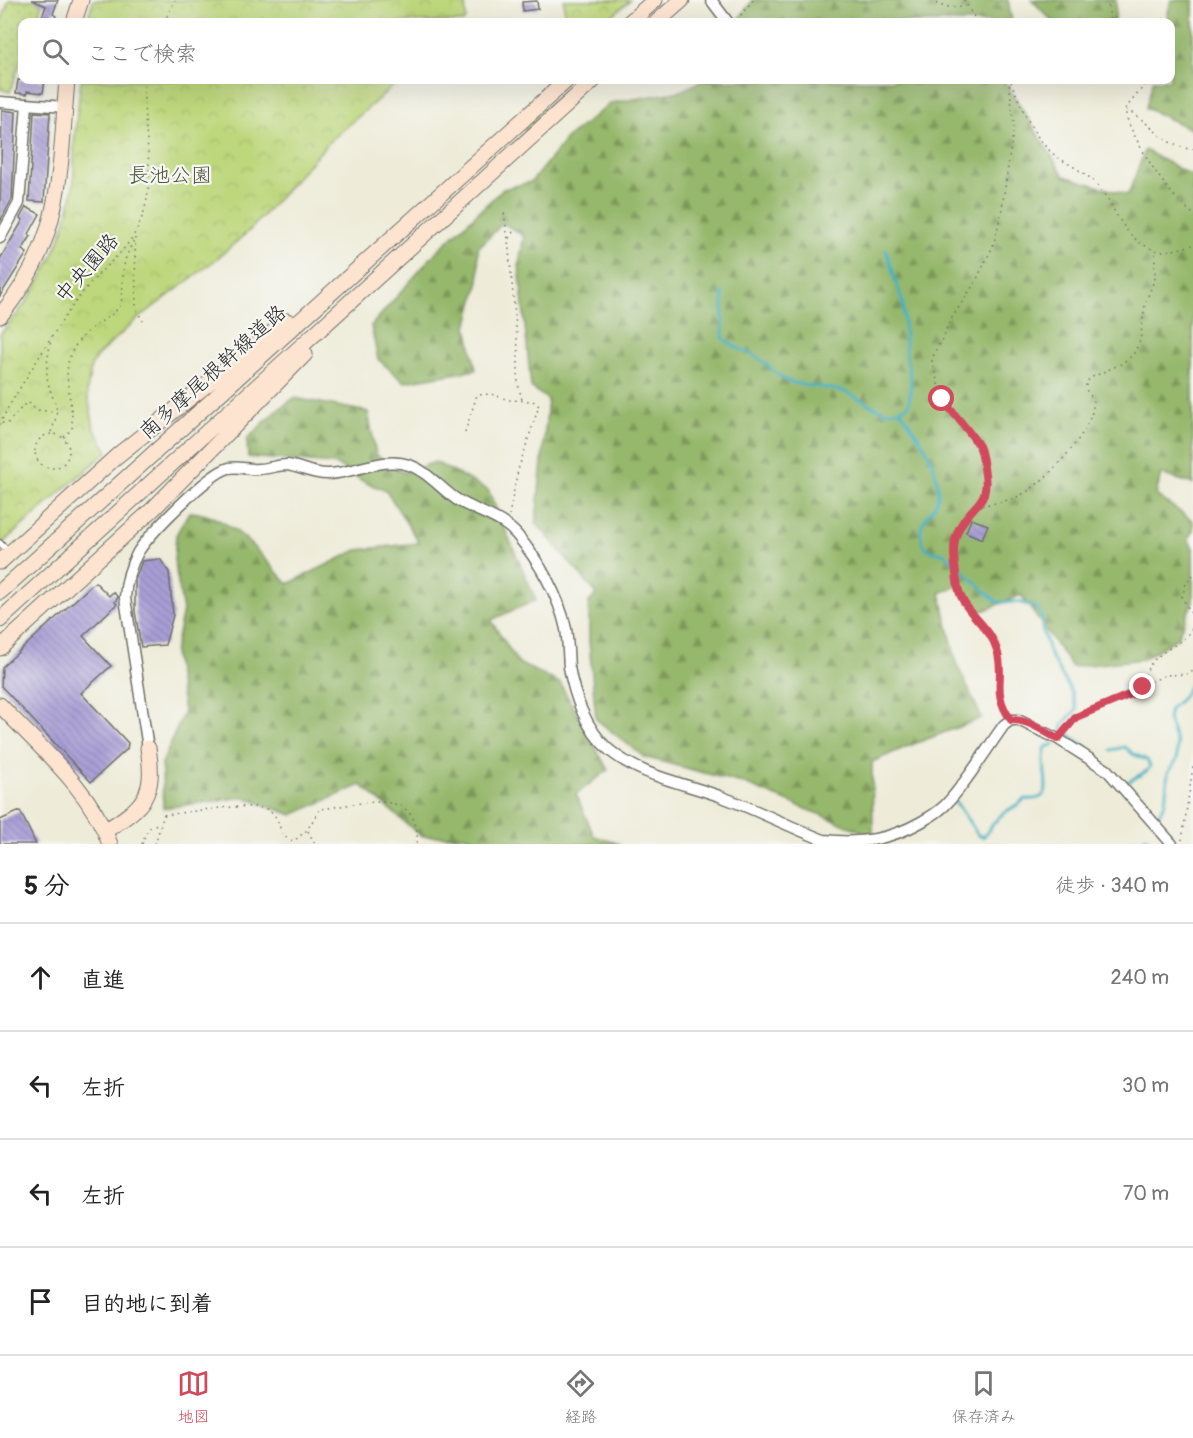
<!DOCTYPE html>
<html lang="ja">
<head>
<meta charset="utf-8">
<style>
  body { margin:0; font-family:Pangolin,"Klee One",sans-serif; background:#f6f6f6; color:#222 }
  .stop { position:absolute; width:18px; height:18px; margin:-14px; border:4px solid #d1495b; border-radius:50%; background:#fff }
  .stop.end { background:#d1495b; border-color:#fff; box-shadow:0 2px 6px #0008 }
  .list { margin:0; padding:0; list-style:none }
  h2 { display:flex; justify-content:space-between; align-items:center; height:78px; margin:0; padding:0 24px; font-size:26px }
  h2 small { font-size:20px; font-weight:400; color:#767676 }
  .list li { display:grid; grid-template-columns:39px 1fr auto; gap:18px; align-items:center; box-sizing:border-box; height:108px; padding:0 24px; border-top:2px solid #e0e0e0 }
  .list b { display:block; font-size:22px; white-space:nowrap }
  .list em { font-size:20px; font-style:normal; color:#767676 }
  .icon { flex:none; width:33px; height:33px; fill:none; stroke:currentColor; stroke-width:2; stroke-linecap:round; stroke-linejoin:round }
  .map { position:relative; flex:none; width:1193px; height:844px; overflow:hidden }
  .search { position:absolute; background:#fff; box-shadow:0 6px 24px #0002; left:18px; right:18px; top:18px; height:66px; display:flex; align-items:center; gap:15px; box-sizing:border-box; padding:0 21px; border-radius:12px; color:#767676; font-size:22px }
  .sheet { height:510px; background:#fff }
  nav { display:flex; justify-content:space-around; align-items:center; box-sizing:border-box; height:84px; border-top:2px solid #e0e0e0; background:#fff; font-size:16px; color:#767676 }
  nav a { display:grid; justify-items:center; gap:3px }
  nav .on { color:#d1495b }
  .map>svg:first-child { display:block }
  .grass { fill:url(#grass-dots); stroke:#748154; stroke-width:1.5 }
  .forest { fill:url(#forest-firs); stroke:#60724c; stroke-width:1.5 }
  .park { fill:url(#park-crowns); stroke:#748154; stroke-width:1.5 }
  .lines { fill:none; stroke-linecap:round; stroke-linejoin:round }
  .stream { stroke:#44b0c1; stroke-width:3 }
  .building { fill:url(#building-back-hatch) }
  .lane-casing { stroke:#6f6f68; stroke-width:8 }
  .street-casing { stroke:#6f6f68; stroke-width:13 }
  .secondary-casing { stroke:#6f6f68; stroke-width:17 }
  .path { stroke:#6f6f68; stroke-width:1.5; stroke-dasharray:1.5 4.5; stroke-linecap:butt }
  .lane { stroke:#fff; stroke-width:5 }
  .street { stroke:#fff; stroke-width:10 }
  .secondary { stroke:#fde4d1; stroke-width:15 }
  .route { stroke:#d1495b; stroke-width:8 }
  .labels { text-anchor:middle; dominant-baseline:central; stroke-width:4.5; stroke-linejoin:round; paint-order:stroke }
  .park-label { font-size:21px; fill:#50563f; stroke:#f6f6f2 }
  .street-label { font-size:21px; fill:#2b2b2b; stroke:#f6f6f2 }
</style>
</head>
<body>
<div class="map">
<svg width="1193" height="844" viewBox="0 0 1193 844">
  <defs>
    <pattern id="grass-dots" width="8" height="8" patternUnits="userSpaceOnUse" patternTransform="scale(1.5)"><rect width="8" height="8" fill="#bdd77c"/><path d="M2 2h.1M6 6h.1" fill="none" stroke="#a3b96b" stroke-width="1.8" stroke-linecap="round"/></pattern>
    <pattern id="forest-firs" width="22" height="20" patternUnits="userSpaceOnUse" patternTransform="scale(1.5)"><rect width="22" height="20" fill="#96b86c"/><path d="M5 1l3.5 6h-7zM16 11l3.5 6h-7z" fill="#7b9659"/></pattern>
    <pattern id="park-crowns" width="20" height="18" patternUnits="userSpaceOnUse" patternTransform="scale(1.5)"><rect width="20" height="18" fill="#bdd77c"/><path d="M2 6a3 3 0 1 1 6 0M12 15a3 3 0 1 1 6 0" fill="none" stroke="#a3b96b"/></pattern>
    <pattern id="building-back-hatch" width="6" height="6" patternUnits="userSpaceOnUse" patternTransform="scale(1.5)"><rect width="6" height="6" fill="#a99fd7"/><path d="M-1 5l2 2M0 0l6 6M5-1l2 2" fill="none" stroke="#8a82af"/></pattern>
  </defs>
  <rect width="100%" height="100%" fill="#f6f6f2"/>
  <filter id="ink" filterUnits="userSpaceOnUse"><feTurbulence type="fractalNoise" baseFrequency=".0167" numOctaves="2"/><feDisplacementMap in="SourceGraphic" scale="12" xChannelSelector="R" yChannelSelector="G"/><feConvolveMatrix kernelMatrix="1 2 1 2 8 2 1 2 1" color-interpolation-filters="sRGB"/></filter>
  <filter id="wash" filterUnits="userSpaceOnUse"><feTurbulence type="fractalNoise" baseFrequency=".008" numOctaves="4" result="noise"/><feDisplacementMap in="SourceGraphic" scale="24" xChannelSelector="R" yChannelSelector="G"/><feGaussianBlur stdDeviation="1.35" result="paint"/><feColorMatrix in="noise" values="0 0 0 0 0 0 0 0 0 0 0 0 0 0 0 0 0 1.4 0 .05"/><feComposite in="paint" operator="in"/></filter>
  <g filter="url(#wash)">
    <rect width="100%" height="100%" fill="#eeecd9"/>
    <path class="grass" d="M9 0H43L36 22H22V57L10 92 0 89V26Z
      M577 80H585L526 132 524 128Z"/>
    <path class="forest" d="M753 0H1008L1012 22H738L739 18Z
      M1032 0H1116L1115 22H1053Z
      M1171 0H1193V130L1146 108 1153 80H1170V22H1166Z
      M704 80H1004L1064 176 1128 195 1145 150 1188 174 1193 175V484L1161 474 1156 495 1193 521V531L1188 539 1193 548V601L1177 638 1143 659 1072 667 1021 595 980 612 960 585 940 593 957 665 982 718 906 747 872 762 873 836 742 783 644 757 596 719 589 641V602L597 594 536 523 548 400 531 387 519 264 524 236 503 223 478 248 479 281 467 327 476 370 404 382 378 359 371 326 436 252 503 189 531 182 568 137 611 103 681 91Z
      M294 398 368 412 376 455 405 473 435 462 488 490 536 600 491 620 518 663 560 683 608 770 576 794 594 836 620 844H486L465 836H421L361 785 292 815 244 797 163 808 162 764 184 711 174 653 183 611 174 560 176 535 189 512C232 514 260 555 288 584L357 550 419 543 386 490 366 483 335 464 248 457 247 439 274 413Z"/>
    <path class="park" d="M93 0H465L466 19 463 22H87Z
      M564 0H630L605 22H565Z
      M81 80H400L328 143 250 230 214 261 135 321 98 355 91 366 87 391 94 429 108 451 0 545V334C39 292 63 246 73 189 75 175 74 162 74 148 75 125 79 102 81 80Z"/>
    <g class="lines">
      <path class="stream" d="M723 292V338C735 349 742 349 755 356 767 362 775 376 788 381 805 387 823 386 842 391 867 398 881 422 909 405L911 380 906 354 903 304 886 250
        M900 410C917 434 937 459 938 489 940 516 910 516 925 547L933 552 944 553 997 602H1020L1037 608 1042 617V628L1050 655 1071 691 1077 709 1063 724 1062 730
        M1068 734 1085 746 1084 751
        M1111 750 1125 747 1133 754 1147 760 1150 766 1147 771 1124 784
        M955 801 978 835 983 837C990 829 995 819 1004 813 1011 808 1018 805 1025 799 1062 802 1037 772 1046 747L1054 744
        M1156 819 1165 803 1168 773 1177 759V744L1168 719 1170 709 1182 698 1193 680
        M1139 844 1146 837 1153 844"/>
    </g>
    <g id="blocks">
      <path class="building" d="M32 0H58L53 14 56 16 54 22H40L46 6Z
        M537 1 538 9 523 11 522 2Z
        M18 80H45L43 93 27 91V94L16 93Z
        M2 110 16 112 12 199 0 222Z
        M34 112 50 113 44 202 29 201Z
        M26 207 40 214 29 234 31 236 22 250 27 253 0 296V259L23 220 20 218Z
        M971 519 988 525 982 539 966 532Z
        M160 559 169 572 173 615 165 645 141 647 135 611V580L142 561Z
        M95 582 109 596 113 592 118 597 115 602 117 604 83 636 111 666 81 693 128 743 127 749 91 782 1 686 2 667Z
        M20 811 36 844H0V820Z"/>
    </g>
  </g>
  <g filter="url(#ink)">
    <use href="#blocks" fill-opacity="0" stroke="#6f6f68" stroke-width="1.5"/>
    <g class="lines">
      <g class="lane-casing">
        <path id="lane" d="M0 543 9 552"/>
      </g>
      <g class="street-casing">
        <path id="street" d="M711 0 727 21
          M0 102 65 107
          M0 238 19 203 27 104
          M148 748 125 598C126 581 130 566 138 552 150 533 209 473 229 468 239 466 248 470 258 469 268 469 277 465 287 465 301 467 314 475 329 474 355 473 383 456 409 465 427 471 441 489 456 499 476 512 502 517 517 535 539 561 559 596 566 629 568 641 568 654 569 667 574 696 586 729 608 749 639 776 684 783 722 797 757 810 790 827 824 840 861 844 889 840 921 822 932 816 942 810 950 800 970 777 986 750 1004 725L1011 720H1018L1058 739 1107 770 1172 844"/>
      </g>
      <g class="secondary-casing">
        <path id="secondary" d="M74 22 81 0
          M630 22 655 0
          M657 22 682 0
          M0 316C64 239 59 173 67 80
          M0 562 118 455 287 321
          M0 592 567 80
          M0 620 594 80
          M0 648 153 509 305 354
          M0 705C40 748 90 788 110 844
          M105 831C144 806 156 796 148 748"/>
      </g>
      <path class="path" d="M931 0C942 9 952 7 966 6
        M964 0 977 22
        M1108 0 1110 22
        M737 20 753 0
        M164 22 175 0
        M1149 80 1125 109C1127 123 1133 132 1139 144 1154 171 1169 194 1193 214
        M1011 82C1022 107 1033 139 1056 156 1070 166 1085 171 1097 185 1117 207 1120 236 1152 249 1164 254 1181 248 1193 245
        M1126 110C1153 122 1161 147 1193 149
        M504 213 508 239
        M513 232 508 240 518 349V384L522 400
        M135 238 136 309 143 321
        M2 423 7 424 24 405 29 403 36 410 57 412
        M0 425C7 406 19 391 29 373 48 344 65 313 88 286 111 258 133 249 144 211 157 168 140 123 145 80
        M51 432C62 404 54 408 48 382 45 368 49 353 51 339
        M465 432 477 395 491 394 509 400 533 401 539 406 518 470 509 515
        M35 451a17 17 0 1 1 34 0a17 17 0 1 1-34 0Z
        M64 437 72 429C74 392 53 364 86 333 96 323 111 318 119 307 125 296 121 278 124 266 125 257 130 248 134 240
        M976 507C991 503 1008 502 1021 495 1045 483 1091 433 1093 406 1094 399 1090 395 1086 390V383L1090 378 1121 364 1133 355 1140 341 1145 304 1155 278V250
        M1193 575 1186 583 1182 597 1193 617
        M1143 687C1145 648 1185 649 1193 626
        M1005 712 1000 701 998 689 1001 663 994 641 969 613 960 597 957 583 954 544 957 531 963 520 980 503 986 490 980 448 942 399 932 361 935 351 943 339 948 324 976 281 993 246 1001 215 1014 125 1009 80
        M1063 730 1076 717 1136 692 1148 683 1166 675 1189 674 1193 671
        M164 815C185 813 255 800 270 811 282 819 277 838 294 841L307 830 320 809C355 806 421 782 417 844
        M308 831 315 844
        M1182 840 1193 767
        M142 844C146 832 148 824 161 824
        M155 844 165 811"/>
      <use href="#lane" class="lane"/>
      <use href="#street" class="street"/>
      <use href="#secondary" class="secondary"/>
    </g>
  </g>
  <g class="lines" filter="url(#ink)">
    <path class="route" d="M942 399C954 414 968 429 979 446 982 452 983 461 984 468 992 507 970 502 958 531 951 546 955 565 957 581 960 613 989 622 997 650 1006 679 990 690 1011 720 1028 719 1043 731 1058 739L1076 717 1136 692 1143 687"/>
  </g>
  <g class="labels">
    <g class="park-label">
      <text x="170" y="175">長池公園</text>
    </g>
    <g class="street-label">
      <text transform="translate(87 268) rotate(-49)">中央園路</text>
      <text transform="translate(213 372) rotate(-42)">南多摩尾根幹線道路</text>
    </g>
  </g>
</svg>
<div class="stop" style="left:942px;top:399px"></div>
<div class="stop end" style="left:1143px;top:687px"></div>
<div class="search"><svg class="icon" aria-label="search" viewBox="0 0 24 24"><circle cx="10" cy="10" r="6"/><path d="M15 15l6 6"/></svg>ここで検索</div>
</div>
<section class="sheet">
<h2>5 分<small>徒歩 · 340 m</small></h2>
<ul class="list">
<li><svg class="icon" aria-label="ahead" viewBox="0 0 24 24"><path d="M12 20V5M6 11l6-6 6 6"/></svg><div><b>直進</b></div><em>240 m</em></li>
<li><svg class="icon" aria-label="left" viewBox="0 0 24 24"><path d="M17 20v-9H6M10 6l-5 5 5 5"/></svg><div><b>左折</b></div><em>30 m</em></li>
<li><svg class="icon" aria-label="left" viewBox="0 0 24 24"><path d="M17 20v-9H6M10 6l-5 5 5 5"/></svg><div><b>左折</b></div><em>70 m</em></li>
<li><svg class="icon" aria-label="arrive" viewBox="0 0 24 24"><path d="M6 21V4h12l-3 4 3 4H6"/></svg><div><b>目的地に到着</b></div></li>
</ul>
</section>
<nav>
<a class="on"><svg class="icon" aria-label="map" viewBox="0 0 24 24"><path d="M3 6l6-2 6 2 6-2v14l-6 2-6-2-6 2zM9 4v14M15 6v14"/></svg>地図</a>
<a><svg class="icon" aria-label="directions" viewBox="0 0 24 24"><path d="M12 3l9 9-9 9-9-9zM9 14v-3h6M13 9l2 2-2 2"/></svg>経路</a>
<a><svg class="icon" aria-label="saved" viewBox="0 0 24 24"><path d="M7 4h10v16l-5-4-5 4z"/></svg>保存済み</a>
</nav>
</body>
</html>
